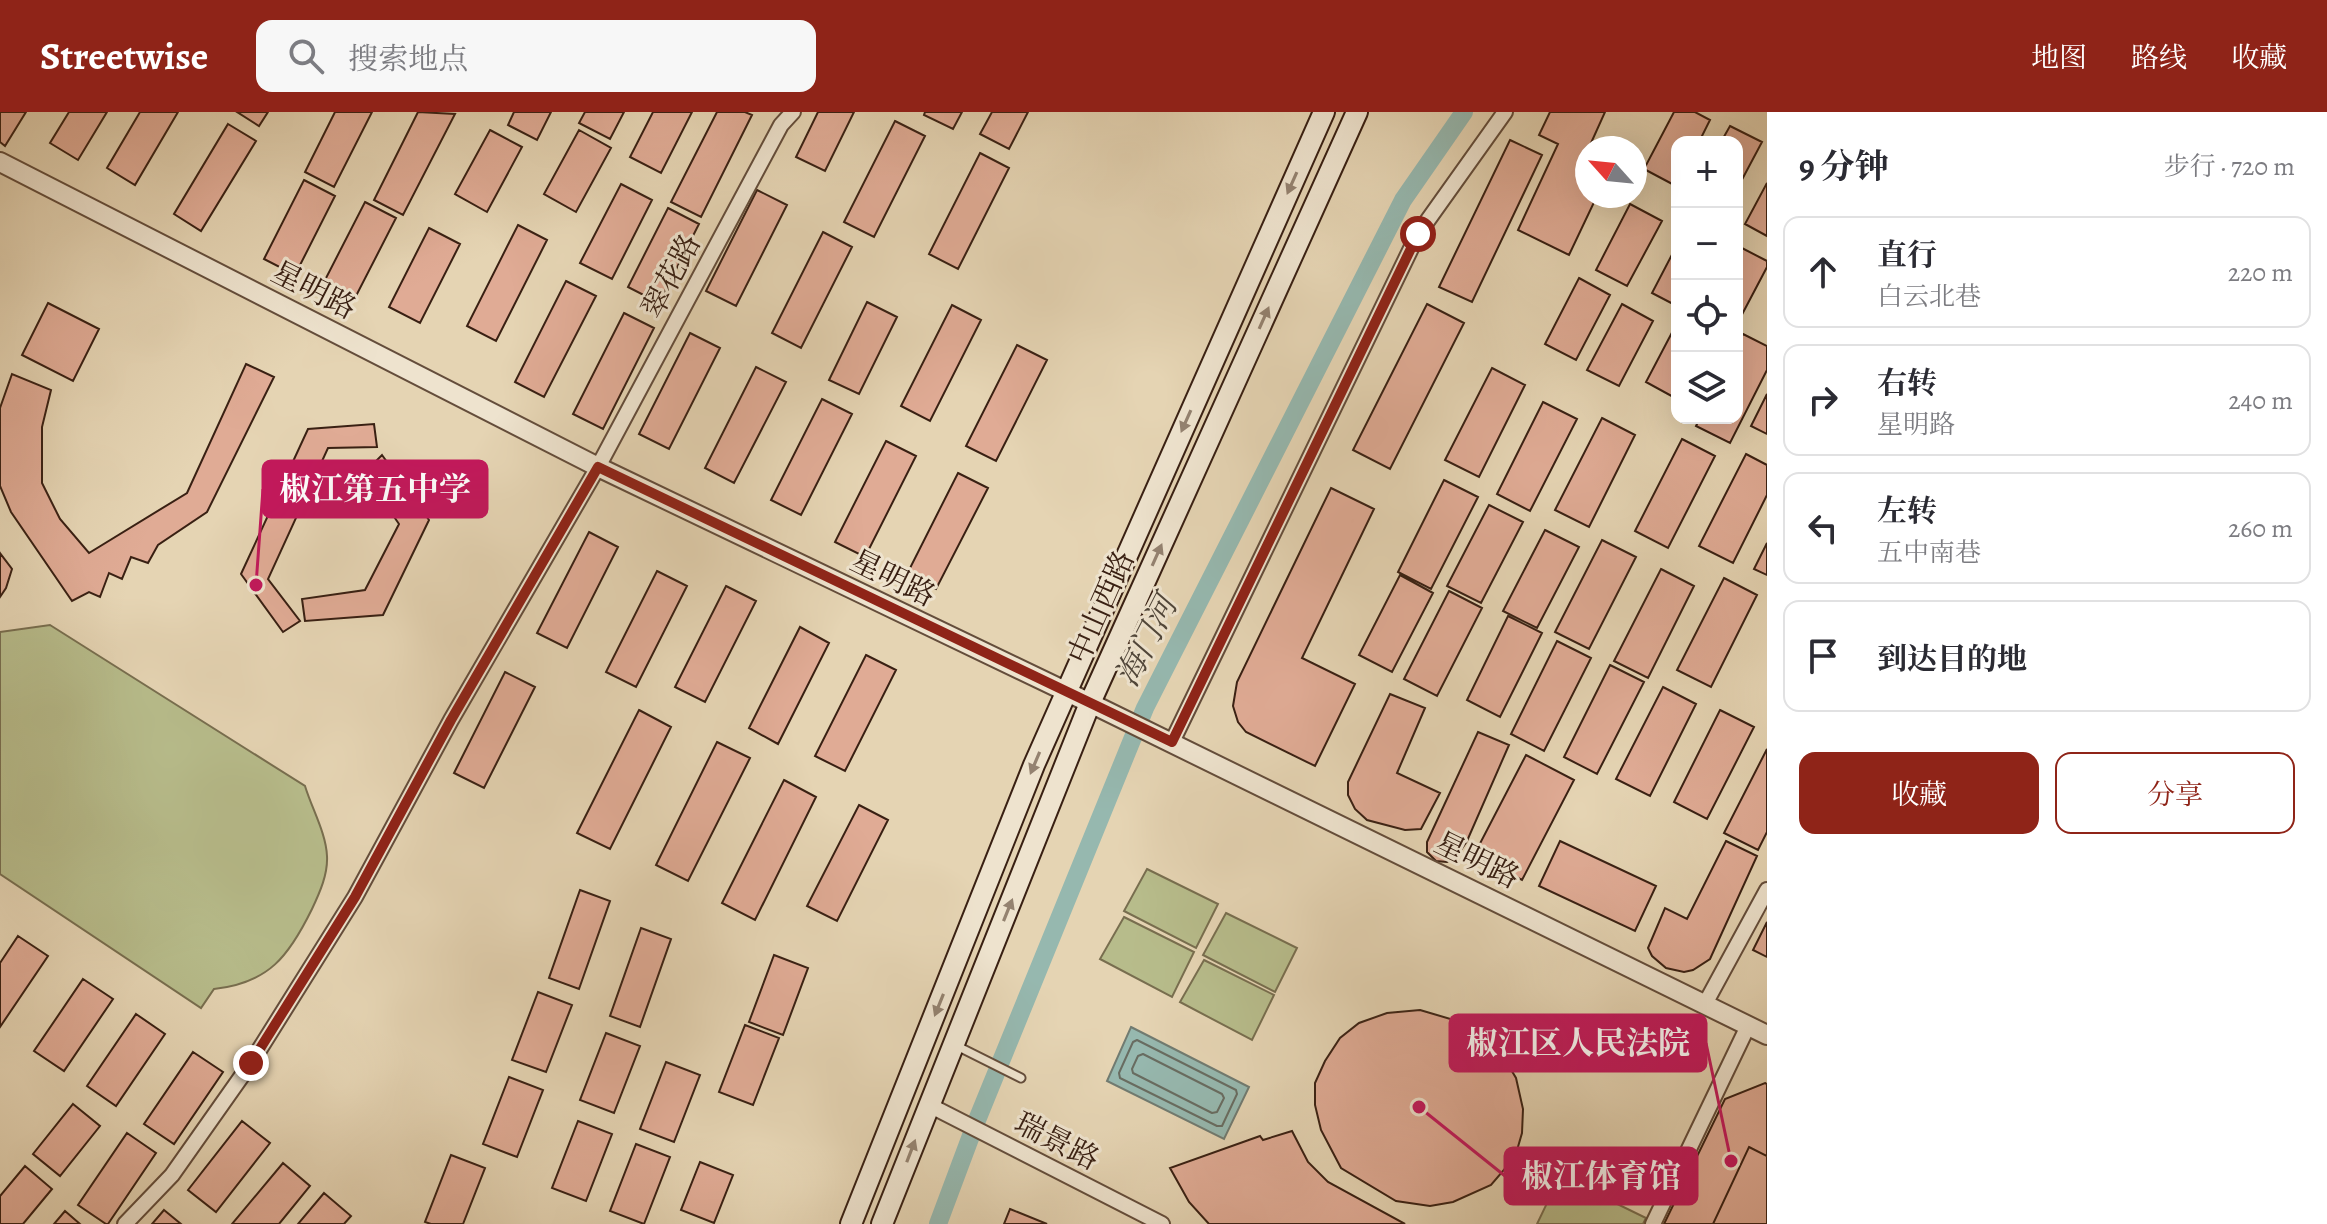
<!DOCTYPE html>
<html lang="zh">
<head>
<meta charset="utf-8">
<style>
  body { margin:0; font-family:Alegreya,"Noto Serif SC",serif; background:#f7f7f7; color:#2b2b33 }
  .controls { position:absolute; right:24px; top:24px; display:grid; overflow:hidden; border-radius:16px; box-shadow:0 8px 32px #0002 }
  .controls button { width:72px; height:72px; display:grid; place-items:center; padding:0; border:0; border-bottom:2px solid #e1e1e2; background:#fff; color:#2b2b33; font:40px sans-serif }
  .compass { position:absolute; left:1575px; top:24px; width:72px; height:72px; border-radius:50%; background:#fff; box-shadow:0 8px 32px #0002; rotate:297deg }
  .stop { position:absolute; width:24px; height:24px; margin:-18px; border:6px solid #8f2418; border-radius:50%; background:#fff }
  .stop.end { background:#8f2418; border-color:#fff; box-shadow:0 2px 8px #0008 }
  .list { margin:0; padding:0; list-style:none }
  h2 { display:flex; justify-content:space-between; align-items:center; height:104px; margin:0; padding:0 32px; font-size:34px }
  h2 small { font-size:26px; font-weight:400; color:#7c7c81 }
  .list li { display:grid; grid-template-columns:52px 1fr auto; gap:24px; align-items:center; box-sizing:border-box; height:112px; margin:0 16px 16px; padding:0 16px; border:2px solid #e1e1e2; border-radius:16px }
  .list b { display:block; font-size:30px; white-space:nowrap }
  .list p { margin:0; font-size:26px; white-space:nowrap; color:#7c7c81 }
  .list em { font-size:26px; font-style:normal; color:#7c7c81 }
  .actions { display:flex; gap:16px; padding:24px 32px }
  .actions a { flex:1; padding:18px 0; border:2px solid #8f2418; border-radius:16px; text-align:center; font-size:28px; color:#8f2418 }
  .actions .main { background:#8f2418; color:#fff }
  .icon { flex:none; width:44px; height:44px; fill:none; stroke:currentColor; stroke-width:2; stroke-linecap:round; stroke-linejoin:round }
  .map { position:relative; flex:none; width:1767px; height:1112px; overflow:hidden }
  header { display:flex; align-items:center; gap:48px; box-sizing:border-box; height:112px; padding:0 40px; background:#8f2418; color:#fff }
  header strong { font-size:38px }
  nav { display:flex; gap:44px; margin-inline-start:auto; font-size:28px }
  .search { width:560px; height:72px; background:#f7f7f7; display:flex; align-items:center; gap:20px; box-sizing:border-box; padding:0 28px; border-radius:16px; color:#7c7c81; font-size:30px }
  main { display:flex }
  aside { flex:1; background:#fff }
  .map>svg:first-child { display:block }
  .green { fill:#b7bc8b; stroke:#786e4f; stroke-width:2 }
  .water { fill:#96b8af; stroke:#717b71; stroke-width:2 }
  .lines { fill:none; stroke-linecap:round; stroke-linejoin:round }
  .shore { stroke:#686c61; stroke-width:2 }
  .canal { stroke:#96b8af; stroke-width:18 }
  .building { fill:#e0ab95; stroke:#392013; stroke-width:2 }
  .service-casing { stroke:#644d3b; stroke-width:11 }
  .minor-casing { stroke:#644d3b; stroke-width:18 }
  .tertiary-casing { stroke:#644d3b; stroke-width:22 }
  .secondary-casing { stroke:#392013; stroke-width:24 }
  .service { stroke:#eee3ce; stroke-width:7 }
  .minor { stroke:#eee3ce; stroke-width:14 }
  .tertiary { stroke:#eee3ce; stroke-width:18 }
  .secondary { stroke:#eee3ce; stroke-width:20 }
  .oneway { fill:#948270 }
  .route { stroke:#8f2418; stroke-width:10 }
  .labels { text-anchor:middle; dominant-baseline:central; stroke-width:6; stroke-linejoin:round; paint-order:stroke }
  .street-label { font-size:30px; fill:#392013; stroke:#eee3ce }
  .water-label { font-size:32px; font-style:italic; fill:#50463a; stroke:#eee3ce }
  .leader { fill:none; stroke:#c2185b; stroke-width:3 }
  .callout-dot { fill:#c2185b; stroke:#eee3ce; stroke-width:3 }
  .callout { fill:#c2185b; stroke:#c2185b; stroke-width:3 }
  .callout-label { font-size:32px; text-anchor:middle; font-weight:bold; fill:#fff }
</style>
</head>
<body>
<header>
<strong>Streetwise</strong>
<div class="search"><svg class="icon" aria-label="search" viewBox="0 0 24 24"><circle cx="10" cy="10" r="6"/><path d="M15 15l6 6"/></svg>搜索地点</div>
<nav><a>地图</a><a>路线</a><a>收藏</a></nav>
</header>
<main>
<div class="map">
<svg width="1767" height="1112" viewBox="0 0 1767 1112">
  <rect width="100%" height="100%" fill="#e5d4b3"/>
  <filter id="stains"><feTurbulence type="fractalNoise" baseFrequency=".0025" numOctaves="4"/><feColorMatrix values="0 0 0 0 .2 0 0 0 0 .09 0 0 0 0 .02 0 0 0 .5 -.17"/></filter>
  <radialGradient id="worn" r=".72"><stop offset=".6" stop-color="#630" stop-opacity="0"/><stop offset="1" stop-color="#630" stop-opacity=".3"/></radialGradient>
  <path class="green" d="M50 513 305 674C312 697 326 721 327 744 328 762 320 780 312 797 289 844 269 871 214 877L201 896 0 762V520Z
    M1147 757 1218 792 1196 836 1124 799Z
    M1226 801 1297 836 1275 880 1203 843Z
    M1124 805 1194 840 1172 885 1100 847Z
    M1204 848 1274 883 1252 928 1180 890Z
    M1560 1064 1646 1106 1643 1112H1537Z"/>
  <path class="water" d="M1131 915 1249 975 1224 1027 1107 969Z"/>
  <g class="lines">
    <path class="shore" d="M1137 928 1236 978 1237 982 1222 1014H1217L1120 966 1119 961 1133 930Z
      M1143 942 1222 982 1224 986 1217 1000 1212 1001 1133 961 1132 957 1138 944Z"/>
    <path class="canal" d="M938 1112 975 1013 1145 596 1403 88 1464 0"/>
  </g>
  <path class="building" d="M0 0H26L5 34 0 30Z
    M69 0H107L78 48 50 31Z
    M140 0H178L135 73 107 56Z
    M237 0H268L259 14Z
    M335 0H372L334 75 305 60Z
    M418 0 455 2 403 103 374 88Z
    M514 0H551L537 28 508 13Z
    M585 0H624L610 27 579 11Z
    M653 0H692L661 61 630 45Z
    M717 0H745L752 3 701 105 671 90Z
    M818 0H854L825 59 796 45Z
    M925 0H962L953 17 924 3Z
    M992 0H1028L1009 37 980 22Z
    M1550 0H1605L1591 31 1602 36H1587V84H1597L1569 143 1518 118 1558 32 1539 23Z
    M1674 0H1695L1710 8 1699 30H1677L1676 74 1644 57Z
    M895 9 925 24 874 125 844 110Z
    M228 12 256 29 201 119 174 102Z
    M1730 14 1762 30 1737 77V30H1721Z
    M490 18 522 35 487 100 455 82Z
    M579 18 611 36 576 100 544 82Z
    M1510 28 1542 43 1472 190 1439 175Z
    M980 41 1009 56 958 157 929 142Z
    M304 68 335 84 295 163 264 147Z
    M1767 71V124L1745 112Z
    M621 72 652 88 612 167 580 151Z
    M757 78 787 93 736 194 706 179Z
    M365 90 396 106 356 184 325 168Z
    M1630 92 1662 109 1627 174 1596 158Z
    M668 96 699 112 659 191 628 175Z
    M518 113 547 128 496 229 467 214Z
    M429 116 460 132 420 211 389 195Z
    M823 120 852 135 801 236 772 221Z
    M1677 133V194L1652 181Z
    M1738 134 1767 149V155L1737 212Z
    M1579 166 1610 183 1576 248 1545 232Z
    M566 169 596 184 544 285 515 270Z
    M867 190 897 205 859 282 829 268Z
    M48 191 99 217 73 269 22 243Z
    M1427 192 1464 211 1390 357 1353 338Z
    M1622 192 1653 209 1619 274 1587 258Z
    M952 193 981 208 930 309 901 294Z
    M624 201 654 216 603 317 573 302Z
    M1677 211V287L1646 270Z
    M690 221 720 236 669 337 639 322Z
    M1743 222 1767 234V258L1730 331 1696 314 1700 306H1737V234Z
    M1017 233 1047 248 996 349 966 334Z
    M246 252 274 265 207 400 158 433 148 451 131 445 122 467 109 461 100 485 89 480 72 489 11 400 0 374V296L12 262 51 278 42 315V371L60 407 89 441 187 381Z
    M756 255 786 270 734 371 705 356Z
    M1492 256 1525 273 1479 365 1445 348Z
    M1767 282V322L1751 314Z
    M822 287 852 302 801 403 771 388Z
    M1543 290 1577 307 1530 399 1497 382Z
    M1602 306 1635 323 1589 415 1555 398Z
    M374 312 377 335 328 336 268 467 300 509 283 520 241 462 308 317Z
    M1682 327 1715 344 1668 436 1635 419Z
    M886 329 916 344 865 445 835 430Z
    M1746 342 1767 353V383L1733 451 1699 434Z
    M382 343 429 408 383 503 305 509 302 487 365 478 399 412 364 361Z
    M958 361 988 376 936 477 907 462Z
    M1444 368 1478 385 1431 477 1398 460Z
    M1331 376 1374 397 1302 546 1355 572 1315 654 1246 620 1238 610 1233 594 1237 570Z
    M1489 393 1523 410 1481 491 1447 474Z
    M1545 418 1579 435 1537 516 1503 499Z
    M589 420 618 435 567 536 537 521Z
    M1602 428 1636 445 1589 537 1555 520Z
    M1767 431V463L1754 457Z
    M0 441 12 457 6 476 0 485Z
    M1661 457 1694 474 1648 566 1614 549Z
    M657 459 687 474 636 575 606 560Z
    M1400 463 1433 481 1392 560 1359 543Z
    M1724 466 1757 483 1711 575 1677 558Z
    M726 474 756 489 705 590 675 575Z
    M1449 479 1482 496 1437 584 1404 567Z
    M1508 504 1542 521 1500 605 1467 588Z
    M800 515 829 531 778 632 749 616Z
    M1557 529 1591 546 1544 639 1511 622Z
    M866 543 896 558 845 659 815 644Z
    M1610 553 1644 570 1597 662 1564 645Z
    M505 560 535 575 484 676 454 661Z
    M1663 575 1696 592 1650 684 1616 667Z
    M1390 582 1425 596 1397 661 1440 681 1421 717 1405 718 1367 708 1355 697 1348 683V670Z
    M639 598 671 615 610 737 577 721Z
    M1720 598 1754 615 1707 707 1674 690Z
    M1478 620 1509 633 1467 729 1457 744 1447 750 1436 749 1427 740V730Z
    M717 630 750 646 688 769 656 753Z
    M1767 637V720L1758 738 1724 721Z
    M1526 643 1574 668 1522 768 1474 743Z
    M784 668 816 685 755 808 722 791Z
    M859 693 888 708 837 809 807 794Z
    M1560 729 1656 774 1635 819 1539 774Z
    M1726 729 1757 744 1710 847 1693 858 1684 860 1666 856 1652 844 1648 836 1665 796 1687 807Z
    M580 778 610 789 579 877 549 866Z
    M1767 810V845L1753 838Z
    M641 816 671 827 640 915 610 904Z
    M18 824 48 844 0 915V851Z
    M774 843 808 856 783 923 749 910Z
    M83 867 113 887 64 959 34 939Z
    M538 880 572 893 546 960 512 948Z
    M1420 898 1464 911 1488 927 1504 946 1516 966 1523 997 1522 1021 1515 1045 1491 1073 1453 1090 1430 1094 1396 1089 1341 1056 1321 1018 1315 993V971L1325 949 1340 926 1359 911 1387 901Z
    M136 902 165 922 116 994 87 974Z
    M745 913 779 926 753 993 719 980Z
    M606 921 640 934 614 1001 580 988Z
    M193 940 223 960 174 1032 144 1012Z
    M666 950 700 963 674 1030 640 1017Z
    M509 965 543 978 517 1045 483 1032Z
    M1765 971 1767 972V1112H1664L1725 987Z
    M73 992 100 1014 60 1064 33 1042Z
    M242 1009 270 1031 216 1100 188 1078Z
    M578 1009 612 1022 586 1089 552 1076Z
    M1292 1019 1308 1050 1328 1070 1405 1112H1209L1189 1090 1170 1056 1260 1024 1263 1028Z
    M127 1021 156 1041 108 1112H106L78 1093Z
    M636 1032 670 1045 644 1112 610 1099Z
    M1749 1035 1767 1044V1112H1713Z
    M451 1043 485 1056 463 1112H431L425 1110Z
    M700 1050 733 1063 714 1111 681 1098Z
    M283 1051 310 1074 279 1112H232Z
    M25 1054 52 1077 23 1112H0V1084Z
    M324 1081 351 1104 344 1112H298Z
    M1010 1097 1047 1112H1004Z
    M164 1098 181 1112H152Z
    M65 1099 80 1112H54Z"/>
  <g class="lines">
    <g class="service-casing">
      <path id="service" d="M955 933 1021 966"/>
    </g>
    <g class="minor-casing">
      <path id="minor" d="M1172 630 1418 122 1505 0
        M1705 892 1767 778
        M929 993 1162 1112
        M125 1112 172 1063 251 951 355 785 451 608 598 355 781 13 793 0
        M1653 1112 1748 914"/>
    </g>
    <g class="tertiary-casing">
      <path id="tertiary" d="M0 50 598 355 1090 591 1767 923"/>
    </g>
    <g class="secondary-casing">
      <path id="secondary" d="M851 1112 1034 653 1324 0
        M882 1112 1090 591 1357 0"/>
    </g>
    <use href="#service" class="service"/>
    <use href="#minor" class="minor"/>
    <use href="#tertiary" class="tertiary"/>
    <use href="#secondary" class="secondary"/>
  </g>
  <defs><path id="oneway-solid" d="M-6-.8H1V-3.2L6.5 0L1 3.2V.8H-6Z" transform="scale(2)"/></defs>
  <g class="oneway">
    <use href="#oneway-solid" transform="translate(1292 71) rotate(114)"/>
    <use href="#oneway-solid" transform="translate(1264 206) rotate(-66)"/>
    <use href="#oneway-solid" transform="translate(1186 309) rotate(114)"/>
    <use href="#oneway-solid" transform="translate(1157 443) rotate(-66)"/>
    <use href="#oneway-solid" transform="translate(1035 651) rotate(113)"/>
    <use href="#oneway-solid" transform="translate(1008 798) rotate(-68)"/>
    <use href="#oneway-solid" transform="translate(939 893) rotate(112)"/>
    <use href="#oneway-solid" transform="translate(911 1039) rotate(-69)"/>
  </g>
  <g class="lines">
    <path class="route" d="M251 951 355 785 451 608 598 355 1172 630 1418 122"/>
  </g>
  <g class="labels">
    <g class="street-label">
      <text transform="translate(671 164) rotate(-62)">翠花路</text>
      <text transform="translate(314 178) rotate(27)">星明路</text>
      <text transform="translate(893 466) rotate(26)">星明路</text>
      <text transform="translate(1101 495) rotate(-66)">中山西路</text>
      <text transform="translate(1477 748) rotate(26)">星明路</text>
      <text transform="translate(1057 1029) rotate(27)">瑞景路</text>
    </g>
    <g class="water-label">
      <text transform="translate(1146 529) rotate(-63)">海门河</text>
    </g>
  </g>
  <path class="leader" d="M256 473L263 377M1731 1049L1706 931M1419 995L1505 1064"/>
  <g class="callout-dot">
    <circle cx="256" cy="473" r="8"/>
    <circle cx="1731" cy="1049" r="8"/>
    <circle cx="1419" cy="995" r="8"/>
  </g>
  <g class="callout">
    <rect x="263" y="349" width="224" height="56" rx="8"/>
    <rect x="1450" y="903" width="256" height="56" rx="8"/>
    <rect x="1505" y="1036" width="192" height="56" rx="8"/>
  </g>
  <g class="callout-label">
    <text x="375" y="388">椒江第五中学</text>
    <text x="1578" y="942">椒江区人民法院</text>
    <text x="1601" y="1075">椒江体育馆</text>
  </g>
  <rect width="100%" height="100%" filter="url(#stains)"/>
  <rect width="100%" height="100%" fill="url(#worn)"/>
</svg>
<div class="controls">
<button>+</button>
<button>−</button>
<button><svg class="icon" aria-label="locate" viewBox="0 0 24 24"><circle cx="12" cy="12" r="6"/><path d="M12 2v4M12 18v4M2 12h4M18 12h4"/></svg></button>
<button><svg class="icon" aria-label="layers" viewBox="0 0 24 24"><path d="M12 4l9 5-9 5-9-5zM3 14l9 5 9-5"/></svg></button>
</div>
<svg class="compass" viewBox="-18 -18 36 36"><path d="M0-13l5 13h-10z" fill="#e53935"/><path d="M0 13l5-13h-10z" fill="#7c7c81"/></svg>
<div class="stop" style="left:1418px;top:122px"></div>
<div class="stop end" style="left:251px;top:951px"></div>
</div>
<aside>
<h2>9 分钟<small>步行 · 720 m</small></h2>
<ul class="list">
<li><svg class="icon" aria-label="ahead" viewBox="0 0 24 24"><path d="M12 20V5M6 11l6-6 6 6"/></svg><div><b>直行</b><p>白云北巷</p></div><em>220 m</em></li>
<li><svg class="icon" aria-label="right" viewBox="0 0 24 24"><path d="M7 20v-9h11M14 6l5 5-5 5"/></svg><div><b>右转</b><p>星明路</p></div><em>240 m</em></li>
<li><svg class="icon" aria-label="left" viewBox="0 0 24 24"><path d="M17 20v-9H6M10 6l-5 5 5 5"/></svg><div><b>左转</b><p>五中南巷</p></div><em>260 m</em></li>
<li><svg class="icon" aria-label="arrive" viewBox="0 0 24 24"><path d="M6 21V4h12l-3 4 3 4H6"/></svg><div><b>到达目的地</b></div></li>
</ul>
<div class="actions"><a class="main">收藏</a><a>分享</a></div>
</aside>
</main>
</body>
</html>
